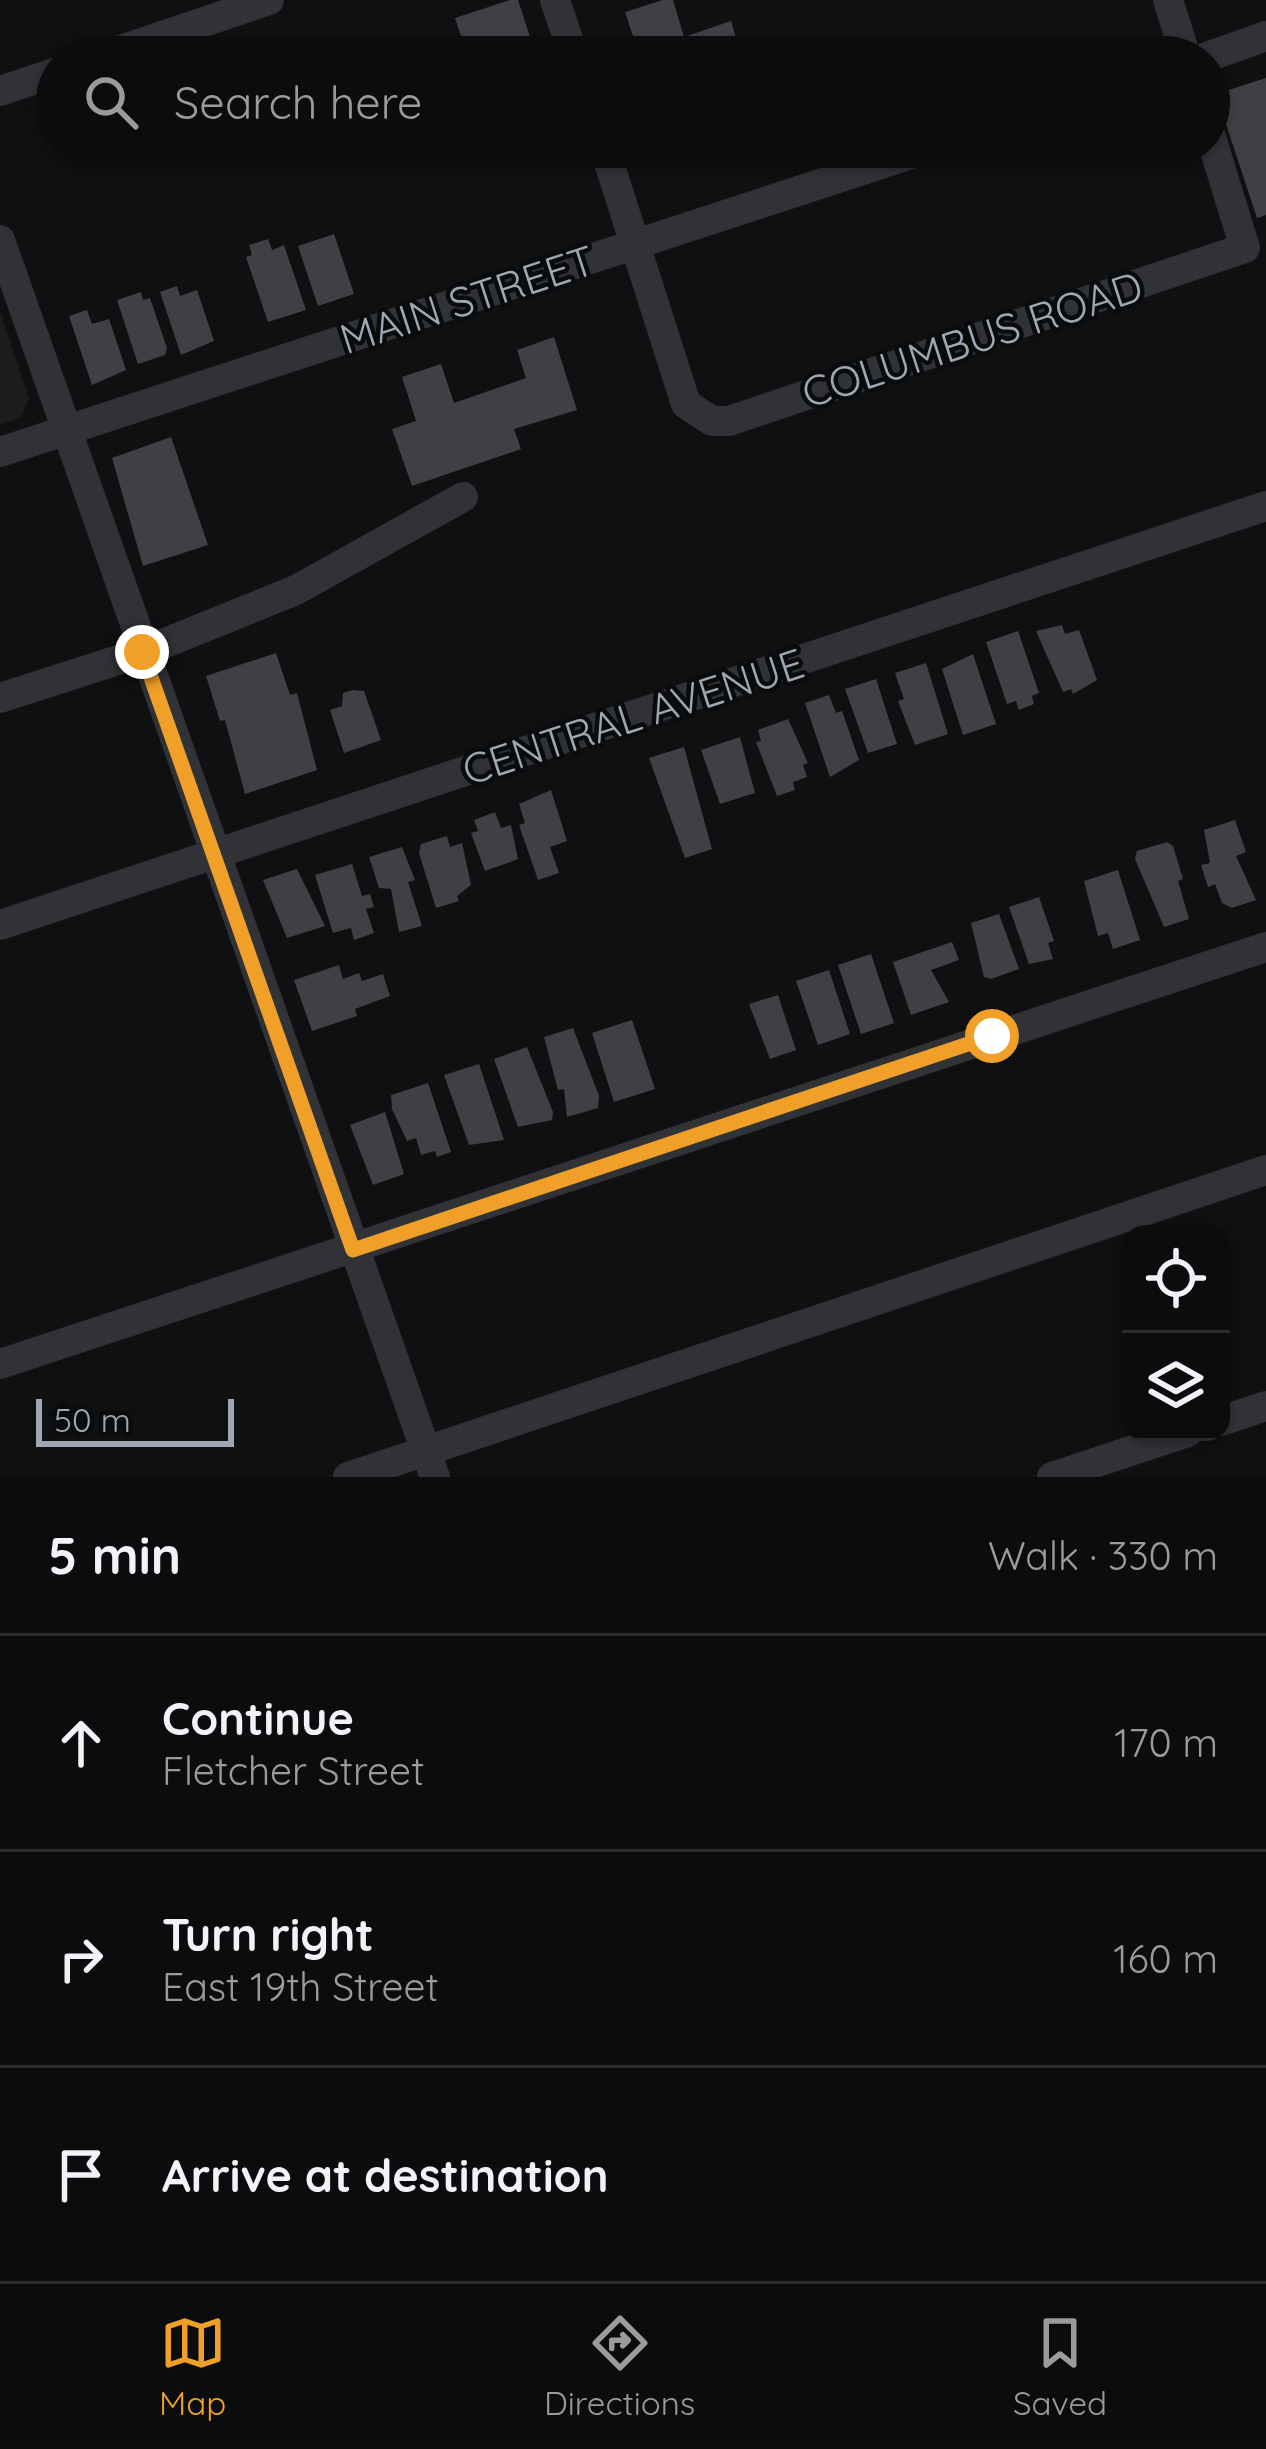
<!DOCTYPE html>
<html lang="en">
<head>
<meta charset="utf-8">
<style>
  body { margin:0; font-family:Quicksand,sans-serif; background:#191a1b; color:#f1f3f6 }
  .controls { position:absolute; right:36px; bottom:36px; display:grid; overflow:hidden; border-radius:24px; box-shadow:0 3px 9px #0004 }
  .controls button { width:108px; height:108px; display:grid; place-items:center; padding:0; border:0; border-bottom:3px solid #2b2c2e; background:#0b0c0d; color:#f1f3f6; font:60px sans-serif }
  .scale { position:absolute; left:36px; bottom:30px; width:198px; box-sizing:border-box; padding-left:12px; border:6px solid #a1a7b2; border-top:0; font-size:33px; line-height:42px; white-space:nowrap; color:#a1a7b2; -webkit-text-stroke:9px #0a0b0c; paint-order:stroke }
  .stop { position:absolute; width:36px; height:36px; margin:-27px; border:9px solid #f0a028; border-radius:50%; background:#fff }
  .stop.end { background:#f0a028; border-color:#fff; box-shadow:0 3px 12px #0008 }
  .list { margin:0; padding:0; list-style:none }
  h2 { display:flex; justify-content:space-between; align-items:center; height:156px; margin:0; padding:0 48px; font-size:51px }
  h2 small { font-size:39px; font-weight:400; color:#9a9b9d }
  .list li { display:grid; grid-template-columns:78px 1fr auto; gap:36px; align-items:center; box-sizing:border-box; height:216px; padding:0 48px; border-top:3px solid #2b2c2e }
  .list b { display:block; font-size:45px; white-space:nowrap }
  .list p { margin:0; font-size:39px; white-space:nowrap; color:#9a9b9d }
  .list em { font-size:39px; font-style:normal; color:#9a9b9d }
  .icon { flex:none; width:66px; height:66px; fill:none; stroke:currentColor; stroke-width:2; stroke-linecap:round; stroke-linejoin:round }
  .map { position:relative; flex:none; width:1266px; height:1477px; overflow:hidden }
  .search { position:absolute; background:#0b0c0d; box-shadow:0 3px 9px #0004; left:36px; right:36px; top:36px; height:132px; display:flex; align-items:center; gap:30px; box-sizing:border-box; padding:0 42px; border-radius:66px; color:#9a9b9d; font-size:45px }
  .sheet { height:804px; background:#0b0c0d }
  nav { display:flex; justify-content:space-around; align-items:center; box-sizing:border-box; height:168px; border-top:3px solid #2b2c2e; background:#0b0c0d; font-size:33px; color:#9a9b9d }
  nav a { display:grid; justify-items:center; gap:6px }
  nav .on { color:#f0a028 }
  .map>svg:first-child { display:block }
  .built { fill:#1b1c1e }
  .building { fill:#3e4044 }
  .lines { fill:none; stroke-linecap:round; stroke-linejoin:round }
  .minor { stroke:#303236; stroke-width:30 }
  .route { stroke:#f0a028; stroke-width:15 }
  .labels { text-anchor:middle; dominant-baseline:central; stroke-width:9; stroke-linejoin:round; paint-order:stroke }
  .street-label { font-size:42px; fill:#a1a7b2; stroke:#0a0b0c }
</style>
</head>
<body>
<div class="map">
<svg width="1266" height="1477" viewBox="0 0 1266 1477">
  <rect width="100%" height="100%" fill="#0f1011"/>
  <path class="built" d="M0 312 29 399 20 418 0 425Z"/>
  <path class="building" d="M510 0H518L533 46 501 57H468L455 18Z
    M663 0H673L684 37 731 21 742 57H640L625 12Z
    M1266 78V215L1257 218 1216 94Z
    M334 234 354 294 318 306 298 246Z
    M268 239 272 250 284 245 306 310 268 322 246 257 252 255 249 245Z
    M177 286 180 296 197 290 214 341 181 355 160 292Z
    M141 292 143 300 150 298 167 348 165 355 138 364 117 300Z
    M87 310 92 324 109 319 126 370 92 385 69 316Z
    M554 337 577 410 514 429 521 449 412 486 392 429 416 421 402 377 441 364 454 403 526 378 517 350Z
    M171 437 208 545 143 566 112 458Z
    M1062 625 1065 634 1079 630 1097 680 1073 694 1071 689 1063 692 1036 631Z
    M1018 631 1039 693 1032 696 1034 704 1019 710 1016 701 1007 704 986 642Z
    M276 653 290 695 297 693 317 770 245 794 225 720 220 721 206 676Z
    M973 654 996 724 963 735 942 669Z
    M926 663 948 734 915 745 898 701 904 699 895 673Z
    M876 679 897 744 868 753 845 689Z
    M353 690 364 691 381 740 344 753 330 710 342 706 343 693Z
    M829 695 836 713 842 711 859 760 830 777 805 703Z
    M788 719 808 763 803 765 807 777 793 782 795 790 777 796 756 742 761 741 758 730Z
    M740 737 755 793 720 804 701 750Z
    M684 747 712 849 685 858 649 758Z
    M551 790 567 841 550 847 559 873 538 880 519 825 525 823 519 804Z
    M495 812 501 828 511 825 518 859 485 871 471 833 478 831 474 820Z
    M1235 820 1246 852 1236 856 1256 900 1232 908 1222 903 1215 884 1208 887 1201 865 1210 863 1204 830Z
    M447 836 450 847 462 843 471 885 457 896 459 901 436 908 419 853 421 844Z
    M1167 842 1173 846 1183 879 1178 881 1189 919 1164 927 1135 859 1137 851Z
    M402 847 415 880 408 882 422 926 399 932 391 889 379 888 369 857Z
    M352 864 362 896 370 894 374 907 366 909 374 933 354 940 351 928 333 933 315 875Z
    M297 869 325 926 287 938 263 880Z
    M1118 870 1140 940 1113 949 1108 933 1098 936 1084 881Z
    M1039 897 1054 941 1048 943 1053 959 1029 964 1009 907Z
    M999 914 1019 969 991 979 984 977 971 923Z
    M952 942 959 960 931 970 949 1002 911 1015 893 962Z
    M871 954 894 1023 861 1034 838 965Z
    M339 965 343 979 359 973 362 981 383 974 390 996 355 1009 357 1016 312 1031 294 980Z
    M829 970 850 1034 818 1045 796 981Z
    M778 995 796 1050 770 1059 749 1004Z
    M632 1020 655 1089 614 1102 592 1033Z
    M573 1028 599 1096 598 1108 567 1117 564 1089 558 1090 544 1037Z
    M527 1047 553 1112 552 1120 518 1127 494 1059Z
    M479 1064 504 1140 469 1145 444 1075Z
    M428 1083 451 1152 437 1157 435 1151 421 1155 416 1138 407 1141 392 1109 391 1095Z
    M385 1112 404 1174 373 1185 350 1125Z"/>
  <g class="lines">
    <path class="minor" d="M555 0 574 57
      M1168 0 1186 57
      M100 57 269 0
      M1207 57 1266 36
      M0 91 57 72
      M604 147 686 404 712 421H729L1245 248 1209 131
      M0 240 435 1477
      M0 452 933 147
      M0 698 143 652 296 590 463 497
      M0 925 1266 506
      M0 1364 1266 947
      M1221 1421 1266 1406
      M348 1477 1266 1170
      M1052 1477 1188 1432"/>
  </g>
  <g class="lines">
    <path class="route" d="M142 652 353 1250 992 1036"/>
  </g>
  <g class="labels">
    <g class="street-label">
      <text transform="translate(467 299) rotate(-18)">MAIN STREET</text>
      <text transform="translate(972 339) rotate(-18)">COLUMBUS ROAD</text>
      <text transform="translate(633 716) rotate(-18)">CENTRAL AVENUE</text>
    </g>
  </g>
</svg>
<div class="controls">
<button><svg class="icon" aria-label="locate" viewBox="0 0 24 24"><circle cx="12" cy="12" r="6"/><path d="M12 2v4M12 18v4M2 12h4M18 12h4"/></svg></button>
<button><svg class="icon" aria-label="layers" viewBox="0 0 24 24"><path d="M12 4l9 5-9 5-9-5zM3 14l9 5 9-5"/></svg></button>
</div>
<div class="scale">50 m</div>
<div class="stop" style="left:992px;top:1036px"></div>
<div class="stop end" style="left:142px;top:652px"></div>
<div class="search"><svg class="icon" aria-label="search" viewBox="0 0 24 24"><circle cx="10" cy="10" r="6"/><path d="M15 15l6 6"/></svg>Search here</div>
</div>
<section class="sheet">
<h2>5 min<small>Walk · 330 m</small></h2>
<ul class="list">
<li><svg class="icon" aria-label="ahead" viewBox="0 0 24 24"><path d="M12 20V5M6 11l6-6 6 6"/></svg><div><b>Continue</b><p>Fletcher Street</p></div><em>170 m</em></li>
<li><svg class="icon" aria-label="right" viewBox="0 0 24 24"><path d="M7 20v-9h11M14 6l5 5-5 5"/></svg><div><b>Turn right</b><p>East 19th Street</p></div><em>160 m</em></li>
<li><svg class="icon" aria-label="arrive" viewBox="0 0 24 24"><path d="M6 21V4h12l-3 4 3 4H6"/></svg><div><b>Arrive at destination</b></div></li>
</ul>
</section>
<nav>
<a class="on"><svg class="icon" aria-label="map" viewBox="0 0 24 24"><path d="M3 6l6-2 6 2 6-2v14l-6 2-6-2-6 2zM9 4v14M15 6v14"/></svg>Map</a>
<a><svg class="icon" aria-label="directions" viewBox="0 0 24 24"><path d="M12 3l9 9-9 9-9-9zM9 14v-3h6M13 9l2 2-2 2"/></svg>Directions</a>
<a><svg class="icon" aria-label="saved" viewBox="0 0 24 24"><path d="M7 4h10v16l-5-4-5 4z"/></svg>Saved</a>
</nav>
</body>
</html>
